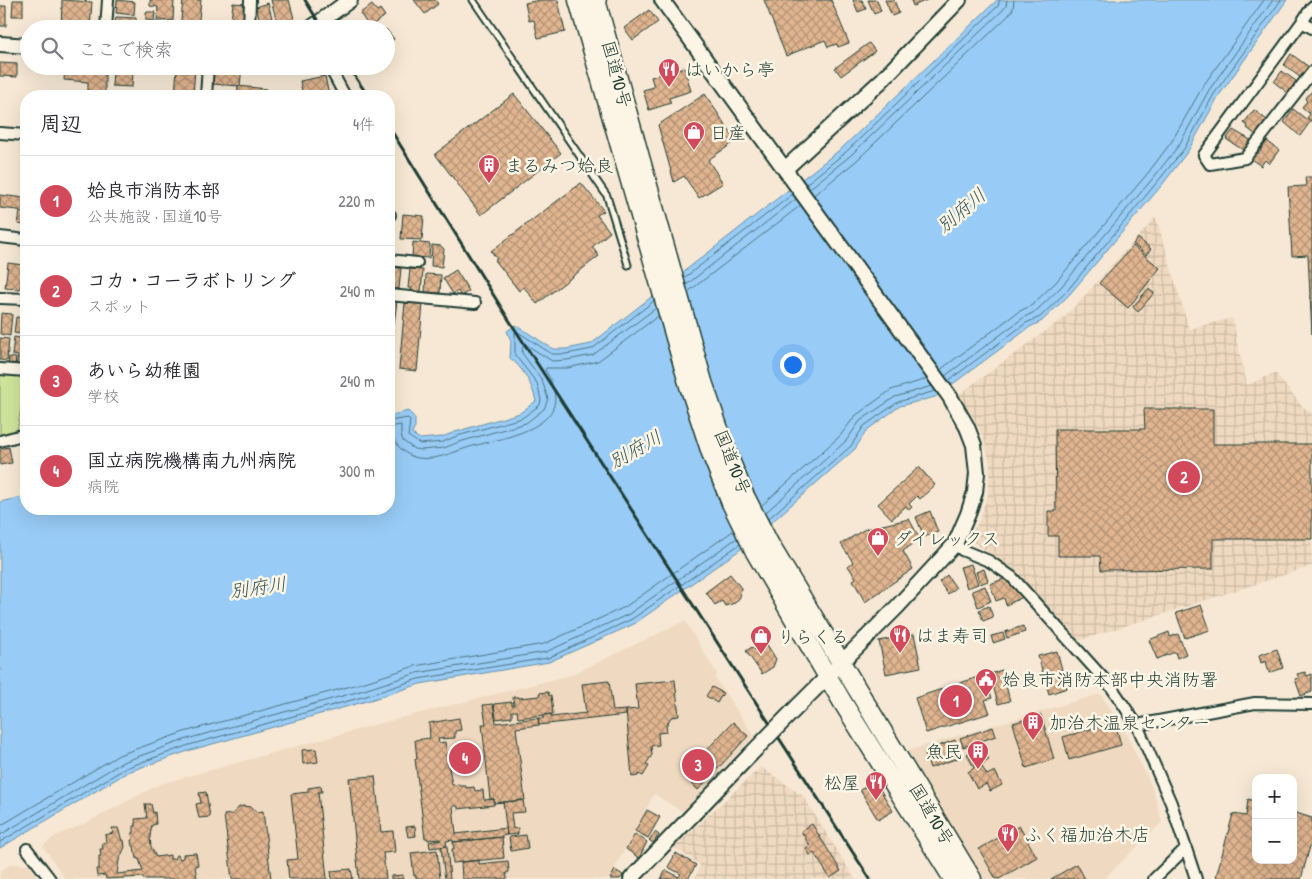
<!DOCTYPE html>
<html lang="ja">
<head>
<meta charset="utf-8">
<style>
  body { margin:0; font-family:"Patrick Hand","Klee One",sans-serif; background:#f7f7f7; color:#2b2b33 }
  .controls { position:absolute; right:15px; bottom:15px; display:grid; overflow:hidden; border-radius:10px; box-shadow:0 5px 20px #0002 }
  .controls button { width:45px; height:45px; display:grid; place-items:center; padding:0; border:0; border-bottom:1px solid #e1e1e2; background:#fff; color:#2b2b33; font:25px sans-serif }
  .you { position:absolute; left:792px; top:364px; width:18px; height:18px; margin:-12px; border:4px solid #fff; border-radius:50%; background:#1a73e8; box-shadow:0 0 0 8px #1a73e833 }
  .badge { display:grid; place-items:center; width:32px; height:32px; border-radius:50%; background:#d1495b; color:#fff; font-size:16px; font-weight:700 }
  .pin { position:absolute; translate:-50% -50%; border:2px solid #fff; box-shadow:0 1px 5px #0006 }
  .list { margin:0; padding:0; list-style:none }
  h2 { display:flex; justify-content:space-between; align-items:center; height:65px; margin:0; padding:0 20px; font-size:21px }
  h2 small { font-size:16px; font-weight:400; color:#7c7c81 }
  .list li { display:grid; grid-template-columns:32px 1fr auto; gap:15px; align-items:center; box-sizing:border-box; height:90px; padding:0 20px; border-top:1px solid #e1e1e2 }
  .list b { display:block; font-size:19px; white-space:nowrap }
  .list p { margin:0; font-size:16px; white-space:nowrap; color:#7c7c81 }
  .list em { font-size:16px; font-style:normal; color:#7c7c81 }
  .icon { flex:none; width:28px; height:28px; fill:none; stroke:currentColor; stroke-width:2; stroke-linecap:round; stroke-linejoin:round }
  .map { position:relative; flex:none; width:1312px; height:879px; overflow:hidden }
  .search { position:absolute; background:#fff; box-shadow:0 5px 20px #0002; left:20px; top:20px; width:375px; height:55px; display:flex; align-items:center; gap:12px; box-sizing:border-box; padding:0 18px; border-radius:28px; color:#7c7c81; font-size:19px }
  .panel { position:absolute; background:#fff; box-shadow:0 5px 20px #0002; left:20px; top:90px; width:375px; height:425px; border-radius:20px }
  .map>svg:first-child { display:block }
  .built { fill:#efd9c0 }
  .industrial { fill:url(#industrial-grid) }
  .green { fill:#cee49a; stroke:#769067 }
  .water { fill:#98cbf5; stroke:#6892a8 }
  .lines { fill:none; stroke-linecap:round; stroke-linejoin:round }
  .shore { stroke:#4f7681; stroke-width:1 }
  .building { fill:url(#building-cross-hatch); stroke:#1f3d34 }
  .lane-casing { stroke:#1f3d34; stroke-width:9 }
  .street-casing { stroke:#1f3d34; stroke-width:14 }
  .secondary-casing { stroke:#1f3d34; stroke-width:18 }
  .highway-casing { stroke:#1f3d34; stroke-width:21 }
  .lane { stroke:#fcf5e5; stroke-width:5 }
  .street { stroke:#fcf5e5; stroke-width:10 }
  .secondary { stroke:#fcf5e5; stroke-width:14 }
  .highway { stroke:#fcf5e5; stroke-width:18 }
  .rail { stroke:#1f3d34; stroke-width:3 }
  .secondary-bridge-casing { stroke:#1f3d34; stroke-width:18; stroke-linecap:butt }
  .secondary-bridge { stroke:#fcf5e5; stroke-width:14 }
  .labels { text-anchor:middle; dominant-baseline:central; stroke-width:5; stroke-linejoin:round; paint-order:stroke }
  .poi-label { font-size:18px; fill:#1f3d34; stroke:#fcf5e5; text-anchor:start }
  .street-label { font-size:18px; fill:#1f3d34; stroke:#fcf5e5 }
  .water-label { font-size:19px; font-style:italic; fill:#37595b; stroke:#fcf5e5 }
</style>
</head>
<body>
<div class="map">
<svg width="1312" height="879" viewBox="0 0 1312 879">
  <defs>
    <pattern id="industrial-grid" width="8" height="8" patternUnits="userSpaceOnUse" patternTransform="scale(1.25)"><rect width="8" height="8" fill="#efd9c0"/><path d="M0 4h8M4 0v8" fill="none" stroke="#ccbba6"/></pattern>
    <pattern id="building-cross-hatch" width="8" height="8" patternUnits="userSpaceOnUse" patternTransform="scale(1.25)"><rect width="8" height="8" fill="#e0b590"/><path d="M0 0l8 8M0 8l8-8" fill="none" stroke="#b59476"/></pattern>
  </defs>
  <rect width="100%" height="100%" fill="#f6e8d4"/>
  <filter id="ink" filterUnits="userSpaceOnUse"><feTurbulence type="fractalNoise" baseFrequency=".02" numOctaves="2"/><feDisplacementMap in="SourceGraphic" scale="10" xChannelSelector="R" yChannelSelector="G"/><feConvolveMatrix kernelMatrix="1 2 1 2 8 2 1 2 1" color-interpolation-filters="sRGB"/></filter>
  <g filter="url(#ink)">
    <path class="built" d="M685 621 717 674 715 678 754 736 683 812 654 794 609 879H65L43 846 55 836 84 824 160 784 389 721 571 675Z
      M1100 694 1122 726 1152 787 1162 822 1104 879H981L907 751Z
      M12 864 29 865 39 879H0V871Z"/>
    <path class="industrial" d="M1156 217 1189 329 1232 318 1247 385 1275 373 1303 407 1312 413V566L1075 642 1012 568 969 539 980 519 988 494 990 465 984 439 973 417 958 395 1065 317Z
      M761 767 803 796 855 879H695L700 865 674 847Z"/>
    <path class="green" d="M0 375 26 377 17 432 0 436Z"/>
    <path class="water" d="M997 0H1287L1218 97 1188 151 1162 185 1069 295 1042 321 1030 327 935 397 900 406 867 430 855 449 741 549 634 624 549 662 420 684 367 701 191 750 128 772 0 848V502L26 496V509H389V418L392 415 408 411 415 418V427L412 434 420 439 442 437 455 432 520 413 536 401C532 384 523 368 510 358L511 341 507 331 516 325 553 349H566L591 344 842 148Z"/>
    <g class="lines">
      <path class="shore" d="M806 184 846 152 998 6 1000 0
        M809 189 850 156 1003 10 1006 6 1007 0
        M814 195 855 162 1008 16 1013 9 1014 0
        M684 278 793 194
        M686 285 796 199
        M688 292 801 205
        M940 370 1018 312 1032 305 1056 282 1148 173 1172 141 1203 86 1264 0
        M945 376 1023 318 1036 311 1061 287 1154 177 1179 145 1209 90 1273 0
        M948 381 1026 323 1040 317 1066 292 1158 181 1184 149 1214 94 1281 0
        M389 421 408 418 410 421 408 436 420 444 443 442 457 436 522 418 540 405 541 400 537 383 515 355V332H518L552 354H566L592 349 654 301
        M389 427 401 425V435L403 441 414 449 421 450 444 448 459 442 526 423 544 409 548 399 542 380 522 353 523 345 525 344 552 361 567 360 593 355 656 308
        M389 435 393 436C396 446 406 456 418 458 437 461 455 451 473 446 499 439 563 429 554 392 552 384 550 377 545 370L546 368H568L598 361 658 316
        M761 506 840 436 855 416 891 390 927 379
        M765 513 846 441 860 421 895 397 932 386
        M768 519 851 446 864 426 898 402 935 391
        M0 826 119 755 184 732 362 683 415 666 544 644 625 607 733 531
        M0 835 123 762 187 739 364 690 417 673 546 652 629 614 737 538
        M0 842 126 768 189 745 366 696 418 679 548 658 632 619 740 544"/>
    </g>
    <path class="building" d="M13 0H23V16H12Z
      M62 0 92 2 90 29H61Z
      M117 0 135 2 134 15 116 13Z
      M150 0H174L173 21 157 20 158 7 150 6Z
      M183 0H201L198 29H180Z
      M271 0H289L295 22 278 26Z
      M414 0H435L438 4 425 14Z
      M540 0H558L565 32 538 38 534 20 529 21 525 3Z
      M764 0H831L849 43 838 47 837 44 828 47 825 40 786 56Z
      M853 0H862L866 9 858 12Z
      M868 0H877L881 11 874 14Z
      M885 0H894L899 13 892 16Z
      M911 0H927L913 6Z
      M233 3 246 4 243 29H230Z
      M268 3 272 18 260 21 256 7Z
      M372 5 377 11 380 9 385 16 369 27 360 13Z
      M0 6H6V26H0Z
      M649 10 658 22 633 40 624 28Z
      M146 12H155L154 21 146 20Z
      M116 17 136 18V29H112L113 25 115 24Z
      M155 22 173 23 172 29H154Z
      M266 22 267 29H256L255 24Z
      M386 29 394 39 386 46Z
      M869 43 875 51 841 76 835 68Z
      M1291 54 1309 67 1301 78 1284 65Z
      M0 63 17 64V77L0 76Z
      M65 66 87 68V71L105 72V96H88V82L64 80Z
      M214 66H242L240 86 212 84Z
      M177 67 195 68 193 96H175Z
      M684 67 691 91 669 98 671 103 649 110 643 90 654 87 651 77Z
      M113 71 133 72 132 87 112 86Z
      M1282 71 1296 81 1288 93 1274 82Z
      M325 76 329 96H303L300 81Z
      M238 86 267 89 266 96H237Z
      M1311 92 1312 93V122L1307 118 1310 114 1302 107 1307 101 1305 99Z
      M514 94 561 153 481 215 435 154Z
      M705 94 736 141 708 160 723 183 699 198 684 176 674 182 658 125Z
      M1293 109 1310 122 1300 136 1284 122Z
      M1254 110 1267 120 1256 135 1247 128 1248 126 1244 123Z
      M1233 130 1254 142 1248 150 1245 148 1243 150 1226 139Z
      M1267 141 1279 150 1269 164 1265 160 1261 166 1251 159 1256 152 1258 154Z
      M1305 177H1312V334L1308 255 1292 256 1288 187 1306 186Z
      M581 183 604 211 597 215 610 232 592 247 599 256 537 304 524 287 519 291 495 260 497 259 491 251Z
      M0 195 26 198V211L0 208Z
      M20 212 26 213V225L18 224Z
      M403 214 424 216 422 240 401 239Z
      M1138 238 1151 249 1146 255 1133 244Z
      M413 242 430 244 429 258 412 257Z
      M432 245 441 246 444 249 442 267 431 266Z
      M1133 246 1160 268 1128 308 1099 283Z
      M8 263 23 265 20 289 5 288Z
      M389 267 401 268 399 289 390 288 391 273H389Z
      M410 269 423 270 421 292 411 291 412 288H408Z
      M456 270 469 291 461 296 458 291 453 294 443 278Z
      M426 274 441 275 440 293 425 292Z
      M1148 289 1154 293 1138 312 1133 307Z
      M389 301H397L394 324 389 323Z
      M405 303 423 304 417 371 399 369Z
      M1 313 12 314 10 336 0 334Z
      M16 317 26 318V335L14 333Z
      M389 329H393L391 347 389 346Z
      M14 337 26 339V367L16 366 18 356 12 355Z
      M0 338 9 339 7 361 0 360Z
      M9 357 16 358 15 365H8Z
      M1144 409H1213V444H1312V539H1213V569L1101 570 1100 556H1058V536H1048V511H1056L1055 429H1145Z
      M9 447 12 463 0 465V449Z
      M919 467 935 485 920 499 917 496 909 504 912 507 909 510 906 506 892 519 878 504Z
      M930 511 938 532 924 537 916 517Z
      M909 519 920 539 903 551 913 569 865 602 853 580 856 578 848 566 853 562 841 544 865 529Z
      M971 564 978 584 967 588 960 567Z
      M984 569 988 581 980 584 976 572Z
      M730 574 741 588 740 597 735 603 725 606 722 601 715 605 706 592Z
      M947 575 956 588 948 594 939 582Z
      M1006 578 1023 597 1006 605 1004 598 996 601 990 584Z
      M985 586 991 601 978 607 972 591Z
      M1201 605 1210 630 1185 638 1176 613Z
      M989 606 993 617 983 621 979 610Z
      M1023 626 1025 632 1007 638 1005 632Z
      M1169 632 1170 637 1178 634 1186 654 1177 658 1175 652 1157 659 1149 640Z
      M1003 633 1005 639 993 643 991 636Z
      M914 634 921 667 886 674 879 641Z
      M766 643 776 659 773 667 762 674 746 651 752 647 755 650Z
      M1277 649 1283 668 1269 673 1266 661 1261 663 1259 655Z
      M1057 651 1067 688 1049 694 1038 656Z
      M1002 670 1010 701 998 704 990 674Z
      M1305 672 1307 676 1312 674V692L1301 696 1295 679 1299 678 1297 674Z
      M978 677 981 688 988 686 992 698 985 700 990 713 926 733 915 698Z
      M675 680 679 716 671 717 666 726 667 732 658 733 659 745 651 746 652 755 646 764 649 766 643 776 639 774 638 776 632 777 626 710 638 709 635 684Z
      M609 681 613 711 626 710V715L539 725 538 718H544L543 715 551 714V717L586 713 582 684Z
      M712 687 723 693 717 703 706 696Z
      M548 692 549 696 551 695 553 714 518 718 517 711H512V717L496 719 494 704 512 702V706L514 705 513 697H519V698L540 696 539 693Z
      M493 704 496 723 538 718 539 725 516 728 525 800 494 803V799H490L482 724H486L483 705Z
      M1041 715 1054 759 1026 768 1013 723Z
      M459 718 461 730 455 731V738L438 739 439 743 445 742 452 785 459 784V786H466V788L474 787 475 791 483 790 484 800 494 799V805L458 809V806H453L456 834 506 828 507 835 501 836 502 837 453 842V840L446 841 447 846 430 848 429 842 441 840 440 839 428 840 427 838H425L415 759H417L415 740 430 738 429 723Z
      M733 722 748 736 698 790 683 775Z
      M1115 722 1121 745 1069 760 1063 737Z
      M993 727 996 736 963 747 960 738Z
      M955 740 961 757 930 768 924 751Z
      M982 746 989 760 981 765 987 775 995 771 1002 785 990 791 986 784 977 789 968 772 974 768 967 754Z
      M316 749 318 762 303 764 302 750Z
      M375 776 381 832 393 831 395 852 383 853 386 879H359L349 778Z
      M875 781 893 811 878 820 860 790Z
      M321 786 322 792H318L327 879H289L287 860 298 859 291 794 308 792V788Z
      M206 792 210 817 199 818 196 804 201 803 199 793Z
      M1248 799 1256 801V860H1293V812L1312 818V839L1301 879H1226L1216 877 1233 814 1246 816Z
      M523 800 525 812 511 813 513 829 518 828V834L507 835 503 802Z
      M145 804H151L153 813 155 812 156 824 152 825 150 836 151 847 156 857 170 855V859H174L176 855H178L180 859 183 858V854L196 853 198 865 195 866 197 879H143V877L106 879 105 875 97 876 96 869H99V856H101L100 849H103L102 843 106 842 105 835 113 833 112 828H118L122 841 124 840 125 847 119 860 117 874 143 871 139 859H137L136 853H135L134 846H132L131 840H133L132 833H134V826H136L135 819 147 818Z
      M243 806 251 807 257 812 263 811 271 879H232L224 815 233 814 239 807Z
      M647 810 660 817 648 838 635 831Z
      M812 824 841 871 830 878 814 853 810 855 806 849 810 846 801 831Z
      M415 826 416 836 408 837 406 827Z
      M1019 826 1037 857 999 879H996L979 849Z
      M655 832 659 835 653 843 649 840Z
      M635 834 647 842 639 858 626 849Z
      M526 835 528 848 511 851 509 837Z
      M502 837 504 858 453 863 452 849H454L453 842Z
      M447 846 450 879H445L441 847Z
      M437 850 440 879H416V876H414L411 853Z
      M676 853 696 865 688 879H661L666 870 679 877 681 874 668 867Z
      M479 860V864L508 861 509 872 506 873 507 879H462L461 862Z
      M1077 864 1085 879H1051Z
      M351 869 353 879H332L331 871Z
      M615 870 623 875 620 879H610Z
      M403 875V879H391V876Z"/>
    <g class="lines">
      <g class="lane-casing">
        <path id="lane" d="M473 0 607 196 628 265"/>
      </g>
      <g class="street-casing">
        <path id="street" d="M1302 22 1312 7
          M1312 28 1302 22 1204 155 1210 164 1245 158 1312 72
          M106 29 108 0
          M249 29 250 0
          M329 66 345 96
          M206 96 208 66
          M0 133 26 135
          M389 215H390
          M0 237 26 240
          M389 260 417 263
          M389 295 475 303
          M0 298 26 299
          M0 369 26 371
          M0 441 26 434
          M955 544 962 550 989 561 1012 577 1112 688 1137 725 1171 803 1196 879
          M1137 725 1255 703 1312 704
          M27 849 50 879
          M1154 879 1186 848"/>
      </g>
      <g class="secondary-casing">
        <path id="secondary" d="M662 0 950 397 967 427 974 445 977 473 975 492 968 514 955 544 897 607 798 706
          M310 29 350 0
          M0 44 29 46
          M785 169 881 81 959 0
          M631 879 750 755"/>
      </g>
      <g class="highway-casing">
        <path id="highway" d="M578 0 689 386 712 456 731 503 755 552 843 703 953 879
          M596 0 703 382 726 450 744 494 770 545 972 879"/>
      </g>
      <use href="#lane" class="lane"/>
      <use href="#street" class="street"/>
      <use href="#secondary" class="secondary"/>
      <use href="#highway" class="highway"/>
      <path class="rail" d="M305 0 323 29
        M348 66 368 96
        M389 127 509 320 870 879"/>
      <g class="secondary-bridge-casing">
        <path id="secondary-bridge" d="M750 755 798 706"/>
      </g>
      <use href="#secondary-bridge" class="secondary-bridge"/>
    </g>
  </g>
  <defs>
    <g id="restaurant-pin" transform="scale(1.125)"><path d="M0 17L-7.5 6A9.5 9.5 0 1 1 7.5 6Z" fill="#d1495b" stroke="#fcf5e5"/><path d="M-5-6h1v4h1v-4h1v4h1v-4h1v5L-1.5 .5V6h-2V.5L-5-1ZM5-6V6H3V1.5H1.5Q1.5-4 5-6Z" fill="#fff"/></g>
    <g id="shop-pin" transform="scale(1.125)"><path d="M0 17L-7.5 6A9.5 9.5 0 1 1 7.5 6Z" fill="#d1495b" stroke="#fcf5e5"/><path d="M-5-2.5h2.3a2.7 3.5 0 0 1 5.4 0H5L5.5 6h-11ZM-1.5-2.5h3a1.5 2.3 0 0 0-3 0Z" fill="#fff"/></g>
    <g id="building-pin" transform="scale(1.125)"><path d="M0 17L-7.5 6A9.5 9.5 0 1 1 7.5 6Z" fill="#d1495b" stroke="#fcf5e5"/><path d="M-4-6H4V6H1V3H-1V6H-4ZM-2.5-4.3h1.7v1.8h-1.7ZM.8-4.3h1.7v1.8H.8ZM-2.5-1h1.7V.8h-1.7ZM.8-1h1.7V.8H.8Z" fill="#fff"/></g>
    <g id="civic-pin" transform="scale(1.125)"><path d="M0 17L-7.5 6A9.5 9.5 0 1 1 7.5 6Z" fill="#d1495b" stroke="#fcf5e5"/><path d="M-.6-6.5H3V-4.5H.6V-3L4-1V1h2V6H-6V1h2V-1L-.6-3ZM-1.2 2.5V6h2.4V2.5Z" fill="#fff"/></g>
  </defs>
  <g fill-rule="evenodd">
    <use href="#restaurant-pin" x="669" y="69"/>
    <use href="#shop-pin" x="694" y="132"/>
    <use href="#building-pin" x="489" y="165"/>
    <use href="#shop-pin" x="878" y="538"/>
    <use href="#restaurant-pin" x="900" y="635"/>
    <use href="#shop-pin" x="761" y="636"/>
    <use href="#civic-pin" x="986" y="679"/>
    <use href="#building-pin" x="1033" y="722"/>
    <use href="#building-pin" x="978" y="751"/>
    <use href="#restaurant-pin" x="876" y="782"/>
    <use href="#restaurant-pin" x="1008" y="834"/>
  </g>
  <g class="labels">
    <g class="poi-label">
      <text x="685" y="69">はいから亭</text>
      <text x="710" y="132">日産</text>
      <text x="505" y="165">まるみつ姶良</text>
      <text x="894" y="538">ダイレックス</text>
      <text x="916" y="635">はま寿司</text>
      <text x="777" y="636">りらくる</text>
      <text x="1002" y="679">姶良市消防本部中央消防署</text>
      <text x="1049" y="722">加治木温泉センター</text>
      <text x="962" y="751" text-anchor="end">魚民</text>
      <text x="860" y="782" text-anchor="end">松屋</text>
      <text x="1024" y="834">ふく福加治木店</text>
    </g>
    <g class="street-label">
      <text transform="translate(617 74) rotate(75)">国道10号</text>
      <text transform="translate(733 462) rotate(68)">国道10号</text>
      <text transform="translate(932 814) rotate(59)">国道10号</text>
    </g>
    <g class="water-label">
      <text transform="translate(961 210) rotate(-40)">別府川</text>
      <text transform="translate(635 449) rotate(-30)">別府川</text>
      <text transform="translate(258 587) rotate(-8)">別府川</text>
    </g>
  </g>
</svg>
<div class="controls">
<button>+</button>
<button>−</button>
</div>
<div class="you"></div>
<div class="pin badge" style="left:956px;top:701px">1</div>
<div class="pin badge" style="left:1184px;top:477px">2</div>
<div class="pin badge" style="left:698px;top:765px">3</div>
<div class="pin badge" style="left:465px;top:758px">4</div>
<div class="search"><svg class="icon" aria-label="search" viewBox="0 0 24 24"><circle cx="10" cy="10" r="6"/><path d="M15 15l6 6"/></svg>ここで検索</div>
<section class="panel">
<h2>周辺<small>4件</small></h2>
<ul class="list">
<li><span class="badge">1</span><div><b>姶良市消防本部</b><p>公共施設 · 国道10号</p></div><em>220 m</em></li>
<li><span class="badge">2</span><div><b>コカ・コーラボトリング</b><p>スポット</p></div><em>240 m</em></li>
<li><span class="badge">3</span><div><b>あいら幼稚園</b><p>学校</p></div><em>240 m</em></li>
<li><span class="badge">4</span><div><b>国立病院機構南九州病院</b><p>病院</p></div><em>300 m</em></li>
</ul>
</section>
</div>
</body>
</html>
